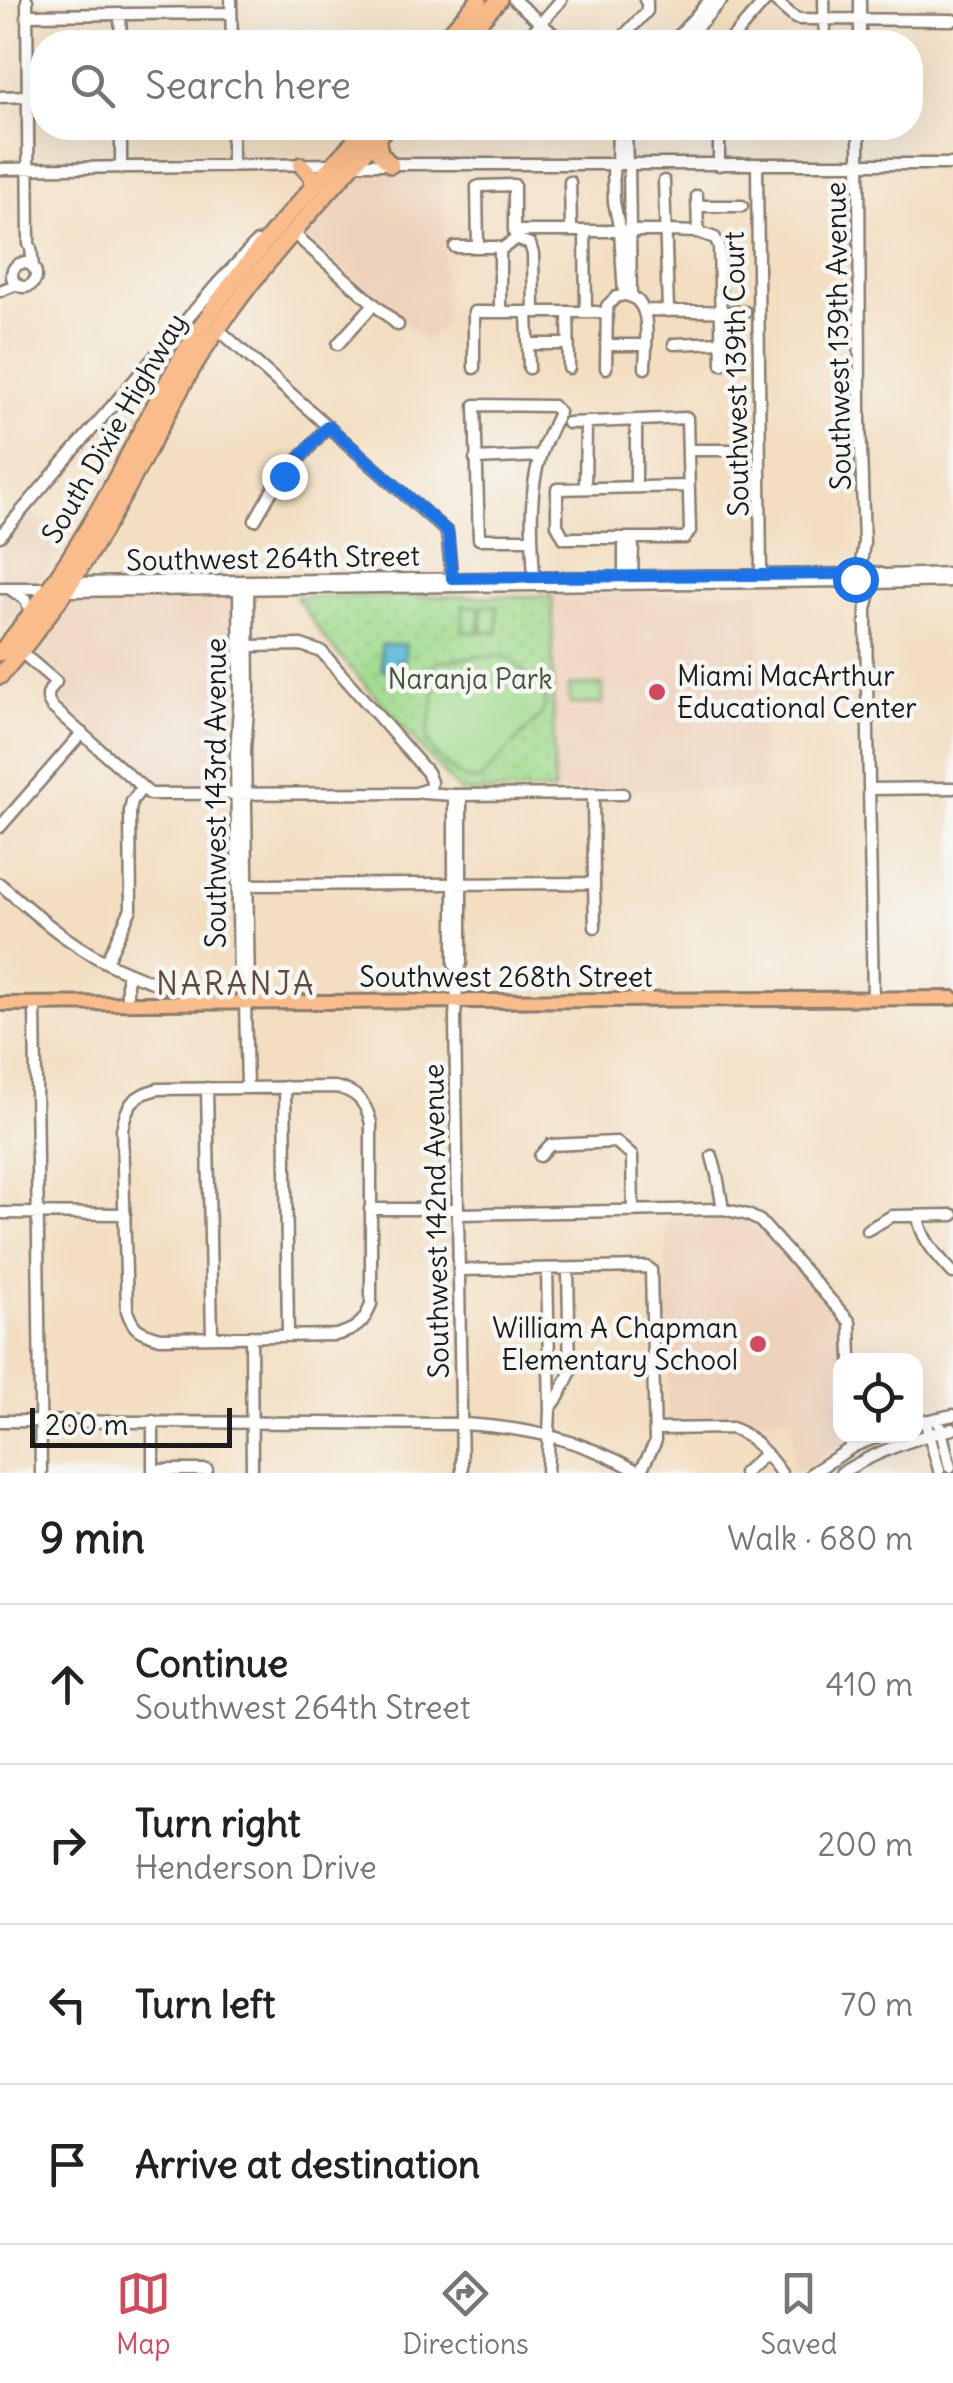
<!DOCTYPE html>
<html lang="en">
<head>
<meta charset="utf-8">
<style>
  body { margin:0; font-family:Delius,sans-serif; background:#f6f6f6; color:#222 }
  .controls { position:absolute; right:30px; bottom:30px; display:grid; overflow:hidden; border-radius:20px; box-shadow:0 10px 40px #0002 }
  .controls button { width:90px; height:90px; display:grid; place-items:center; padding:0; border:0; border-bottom:2px solid #e0e0e0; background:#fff; color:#222; font:50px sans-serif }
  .scale { position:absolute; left:30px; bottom:25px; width:202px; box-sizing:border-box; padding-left:10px; border:5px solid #1c1c1c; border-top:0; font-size:28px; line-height:35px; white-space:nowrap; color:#1c1c1c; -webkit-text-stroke:8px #f6f6f2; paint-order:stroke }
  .stop { position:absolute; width:30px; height:30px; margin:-22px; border:8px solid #1a73e8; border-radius:50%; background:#fff }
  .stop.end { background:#1a73e8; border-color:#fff; box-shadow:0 2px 10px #0008 }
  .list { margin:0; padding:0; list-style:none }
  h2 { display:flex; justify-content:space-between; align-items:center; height:130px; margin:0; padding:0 40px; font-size:42px }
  h2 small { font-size:32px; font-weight:400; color:#767676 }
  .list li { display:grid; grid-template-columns:65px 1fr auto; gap:30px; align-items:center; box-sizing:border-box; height:160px; padding:0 40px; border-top:2px solid #e0e0e0 }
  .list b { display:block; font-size:38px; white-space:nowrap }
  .list p { margin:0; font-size:32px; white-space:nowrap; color:#767676 }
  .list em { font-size:32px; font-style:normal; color:#767676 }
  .icon { flex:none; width:55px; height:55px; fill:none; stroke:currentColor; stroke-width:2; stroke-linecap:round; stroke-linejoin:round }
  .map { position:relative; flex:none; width:953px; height:1473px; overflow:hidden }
  .search { position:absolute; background:#fff; box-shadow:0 10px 40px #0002; left:30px; right:30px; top:30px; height:110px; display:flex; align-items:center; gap:25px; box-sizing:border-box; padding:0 35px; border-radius:40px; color:#767676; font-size:38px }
  .sheet { height:770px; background:#fff }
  nav { display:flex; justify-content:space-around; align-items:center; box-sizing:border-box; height:140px; border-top:2px solid #e0e0e0; background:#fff; font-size:28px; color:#767676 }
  nav a { display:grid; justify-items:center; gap:5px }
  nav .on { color:#d1495b }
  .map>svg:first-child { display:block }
  .built { fill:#eed1ba }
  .green { fill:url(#green-dots); stroke:#5e7c55; stroke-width:2.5 }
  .pitch { fill:#a1db8e; stroke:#5e7c55; stroke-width:2.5 }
  .water { fill:#5fbedd; stroke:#3e6d7c; stroke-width:2.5 }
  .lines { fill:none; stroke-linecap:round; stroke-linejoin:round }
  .minor-casing { stroke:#887d6e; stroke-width:15 }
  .major-casing { stroke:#887d6e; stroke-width:18 }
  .highway-casing { stroke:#887d6e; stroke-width:20 }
  .minor { stroke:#fff; stroke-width:10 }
  .major { stroke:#f9bc8a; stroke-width:12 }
  .highway { stroke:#f9bc8a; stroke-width:15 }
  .route { stroke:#1a73e8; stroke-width:12 }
  .poi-dot { fill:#d1495b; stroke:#f6f6f2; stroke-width:4 }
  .labels { text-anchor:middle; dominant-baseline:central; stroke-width:9; stroke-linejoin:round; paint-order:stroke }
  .street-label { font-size:28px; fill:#1c1c1c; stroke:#f6f6f2 }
  .poi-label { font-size:28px; fill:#1c1c1c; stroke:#f6f6f2; text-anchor:start }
  .park-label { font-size:28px; fill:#44553e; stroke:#f6f6f2 }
  .quarter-label { font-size:32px; letter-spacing:2.5px; fill:#614b3e; stroke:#f6f6f2 }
</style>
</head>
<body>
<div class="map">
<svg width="953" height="1473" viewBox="0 0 953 1473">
  <defs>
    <pattern id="green-dots" width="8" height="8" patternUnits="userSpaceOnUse" patternTransform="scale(2.5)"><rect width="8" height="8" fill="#a1db8e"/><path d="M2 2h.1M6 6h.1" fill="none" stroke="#8abb7a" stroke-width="1.8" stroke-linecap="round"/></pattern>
  </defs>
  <rect width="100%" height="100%" fill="#f6f6f2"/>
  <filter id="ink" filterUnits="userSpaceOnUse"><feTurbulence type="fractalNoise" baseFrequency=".01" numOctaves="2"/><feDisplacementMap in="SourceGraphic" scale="20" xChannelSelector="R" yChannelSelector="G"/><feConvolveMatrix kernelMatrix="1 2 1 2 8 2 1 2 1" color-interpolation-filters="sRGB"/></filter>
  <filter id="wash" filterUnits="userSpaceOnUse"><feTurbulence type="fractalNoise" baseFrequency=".0048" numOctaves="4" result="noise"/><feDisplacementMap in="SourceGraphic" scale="40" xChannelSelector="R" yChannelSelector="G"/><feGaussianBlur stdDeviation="2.25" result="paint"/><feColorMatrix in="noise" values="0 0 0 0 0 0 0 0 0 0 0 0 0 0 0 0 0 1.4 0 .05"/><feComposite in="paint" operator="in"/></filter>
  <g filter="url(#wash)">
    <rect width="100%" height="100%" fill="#f3dec1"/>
    <path class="built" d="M359 175H443L445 323 426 341 304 237Z
      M31 511 70 534 23 606 0 632V546Z
      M760 591 763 789 554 791 552 596Z
      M225 599 231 606 232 655 226 750 227 784H154L56 697 68 682 35 652 72 601Z
      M736 1216 755 1225 766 1235 838 1313 843 1327 848 1328 849 1360H840V1436H852V1437L797 1473H794L792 1417 668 1420 666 1218Z"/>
    <path class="green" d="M552 596 554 791 460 792 325 639 296 597Z"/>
    <path class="pitch" d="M463 606H479V632H463Z
      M482 606H497L498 632H482Z
      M484 656H505L511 659 543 693 546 703 541 715 479 781C464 780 455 773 444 763 416 739 432 727 434 697 435 687 433 675 433 665L435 662Z
      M603 685V704H570L569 686Z"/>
    <path class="water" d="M405 644V659L398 660 397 670H382L381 645Z"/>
  </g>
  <g filter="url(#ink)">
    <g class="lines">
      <g class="minor-casing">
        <path id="minor" d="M27 0 29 244 31 248 33 267
          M231 0 232 42
          M514 0 563 42
          M774 0 795 18 800 19 953 20
          M824 0 825 42
          M120 14 121 42
          M27 15 231 13
          M524 42 561 0
          M618 42 647 11V2L645 0
          M673 42 710 0
          M683 42 722 0
          M729 42 766 0
          M860 42V0
          M0 97 27 96
          M121 128V168
          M232 128V166
          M626 128H715
          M626 128 627 165
          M719 128V165
          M859 128 860 419 864 543 860 570
          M351 164H953
          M613 165 614 202 620 231 624 295
          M617 165 618 128
          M629 165 631 295
          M757 165 761 579
          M0 169 334 164
          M664 181 668 311
          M570 182 571 230
          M697 196 698 232
          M697 206H742
          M514 231H666L698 232 715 238 719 246 722 364
          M585 231 586 312
          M293 233 398 325
          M516 239 530 244 533 254 534 312
          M455 247H496L500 250 516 239
          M478 247 477 187 480 186 514 185V231L516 239
          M500 250V312
          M12 275a12 12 0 1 1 24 0a12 12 0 1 1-24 0Z
          M0 291 17 284
          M625 295C655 299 645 346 645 368
          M645 310 745 312
          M527 312 529 368
          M568 312 569 368
          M218 329 447 532 452 581
          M338 344 374 304
          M528 344H568
          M674 344 722 342
          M606 345H645
          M474 368V312H596L605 314
          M606 368 607 306 616 297 624 295
          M636 421V487
          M568 423 687 418 690 531 685 538H564L557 525V489L688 486
          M688 450H740
          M475 459 540 456
          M585 488 586 422
          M255 520 273 489 328 426
          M0 536 219 282 257 242
          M531 539H479L475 405 553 406 559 412C553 427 544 442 540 457 528 495 532 538 534 577
          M629 539 633 546 632 576
          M873 572 885 575 953 573
          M624 576V546L629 539
          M70 583 845 574 857 572
          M873 583 953 581
          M872 585 866 609V626L873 998
          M239 586 240 692 236 753 239 986 245 1002
          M0 588H50L66 591 843 581 857 584
          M10 589 26 600 31 614
          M21 652 56 682C49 690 44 697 52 707L150 794 416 793 430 788 431 782 427 772 322 652 301 645 249 646
          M869 789 953 788
          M423 793 454 795V964L458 969 461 963V795
          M593 794 594 883
          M455 795 623 794
          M0 827 82 733
          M0 884C40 919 79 953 129 973 155 984 183 992 211 1000
          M244 885 594 883 595 927
          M106 962 131 909 130 811 132 801 142 788
          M458 969 455 1018 462 1473
          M127 1004V972
          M35 1005 41 1473
          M285 1087 288 1336
          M335 1087C356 1091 366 1102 371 1123V1304C365 1323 355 1330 336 1335L160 1338C140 1332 134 1331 127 1311L122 1130C126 1105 133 1095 158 1089Z
          M207 1088 212 1337
          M247 1088 245 1003 249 989 245 749 249 696 248 584
          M540 1156 550 1145 616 1142 632 1156 633 1211
          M712 1156 717 1175 723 1209
          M370 1209H458
          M0 1213 125 1214
          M458 1214 723 1209 748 1215 760 1221 850 1322 851 1360
          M918 1216C921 1240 937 1255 953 1273
          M867 1230 892 1216 953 1215
          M547 1269 550 1410 547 1473
          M459 1270 647 1267 651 1270 655 1443 640 1472
          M251 1336 252 1473
          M550 1409 559 1396 570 1373 568 1269
          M938 1418 950 1467
          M925 1420 939 1470
          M0 1421 462 1424C530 1428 581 1439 641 1473
          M916 1423 953 1415
          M655 1429 732 1428C753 1436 768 1455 781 1473
          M153 1470H207
          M153 1473V1421
          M744 1473 766 1453
          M812 1473 854 1446 879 1436
          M841 1473C876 1452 913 1438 953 1429"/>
      </g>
      <g class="major-casing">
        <path id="major" d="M0 1004 953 998"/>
      </g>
      <g class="highway-casing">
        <path id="highway" d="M441 42 479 0
          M461 42 499 0
          M377 137 380 153 391 165
          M301 165 311 175 314 186
          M0 653C41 604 76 551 107 495 139 437 167 377 204 322 252 252 310 190 366 128
          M0 676C45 624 83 567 117 507 145 458 169 407 198 359 251 274 320 202 386 128"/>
      </g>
      <use href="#minor" class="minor"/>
      <use href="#major" class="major"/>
      <use href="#highway" class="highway"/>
    </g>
  </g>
  <g class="lines" filter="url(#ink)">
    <path class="route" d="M284 476 328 426 448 532 452 578 845 574 858 572 855 579"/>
  </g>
  <g class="poi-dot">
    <circle cx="657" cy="692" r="10"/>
    <circle cx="758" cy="1344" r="10"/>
  </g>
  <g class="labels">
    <g class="street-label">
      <text transform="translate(838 336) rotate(-91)">Southwest 139th Avenue</text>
      <text transform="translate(736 374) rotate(-91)">Southwest 139th Court</text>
      <text transform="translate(114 428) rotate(-60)">South Dixie Highway</text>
      <text transform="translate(273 558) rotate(-1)">Southwest 264th Street</text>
      <text transform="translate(216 793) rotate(-90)">Southwest 143rd Avenue</text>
      <text x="506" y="977">Southwest 268th Street</text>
      <text transform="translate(436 1221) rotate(-91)">Southwest 142nd Avenue</text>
    </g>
    <g class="poi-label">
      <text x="677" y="676">Miami MacArthur<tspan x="677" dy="32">Educational Center</tspan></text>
      <text x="738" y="1328" text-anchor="end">William A Chapman<tspan x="738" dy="32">Elementary School</tspan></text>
    </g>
    <g class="park-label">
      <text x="470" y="679">Naranja Park</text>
    </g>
    <g class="quarter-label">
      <text x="236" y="983">NARANJA</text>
    </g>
  </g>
</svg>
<div class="controls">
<button><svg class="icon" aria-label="locate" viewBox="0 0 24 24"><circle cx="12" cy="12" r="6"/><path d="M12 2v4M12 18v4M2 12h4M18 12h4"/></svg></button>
</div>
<div class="scale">200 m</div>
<div class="stop" style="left:855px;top:579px"></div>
<div class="stop end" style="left:284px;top:476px"></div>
<div class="search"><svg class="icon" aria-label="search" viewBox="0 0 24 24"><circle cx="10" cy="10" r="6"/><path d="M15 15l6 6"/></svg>Search here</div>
</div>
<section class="sheet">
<h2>9 min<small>Walk · 680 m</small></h2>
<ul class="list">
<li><svg class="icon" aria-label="ahead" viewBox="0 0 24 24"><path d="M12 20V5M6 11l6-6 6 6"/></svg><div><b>Continue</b><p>Southwest 264th Street</p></div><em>410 m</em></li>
<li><svg class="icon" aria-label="right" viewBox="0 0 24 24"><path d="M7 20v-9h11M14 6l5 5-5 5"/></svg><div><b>Turn right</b><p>Henderson Drive</p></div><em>200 m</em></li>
<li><svg class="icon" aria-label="left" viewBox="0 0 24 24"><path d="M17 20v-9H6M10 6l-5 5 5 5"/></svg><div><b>Turn left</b></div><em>70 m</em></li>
<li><svg class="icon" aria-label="arrive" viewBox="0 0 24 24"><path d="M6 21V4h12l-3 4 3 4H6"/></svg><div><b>Arrive at destination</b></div></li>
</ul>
</section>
<nav>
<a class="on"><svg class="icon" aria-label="map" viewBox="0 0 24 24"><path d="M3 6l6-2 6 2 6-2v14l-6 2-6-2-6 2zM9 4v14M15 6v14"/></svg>Map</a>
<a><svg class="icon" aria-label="directions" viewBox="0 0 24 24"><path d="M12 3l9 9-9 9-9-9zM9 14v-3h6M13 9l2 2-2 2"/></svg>Directions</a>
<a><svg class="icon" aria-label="saved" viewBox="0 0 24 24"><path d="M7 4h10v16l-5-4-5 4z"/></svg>Saved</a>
</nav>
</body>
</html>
